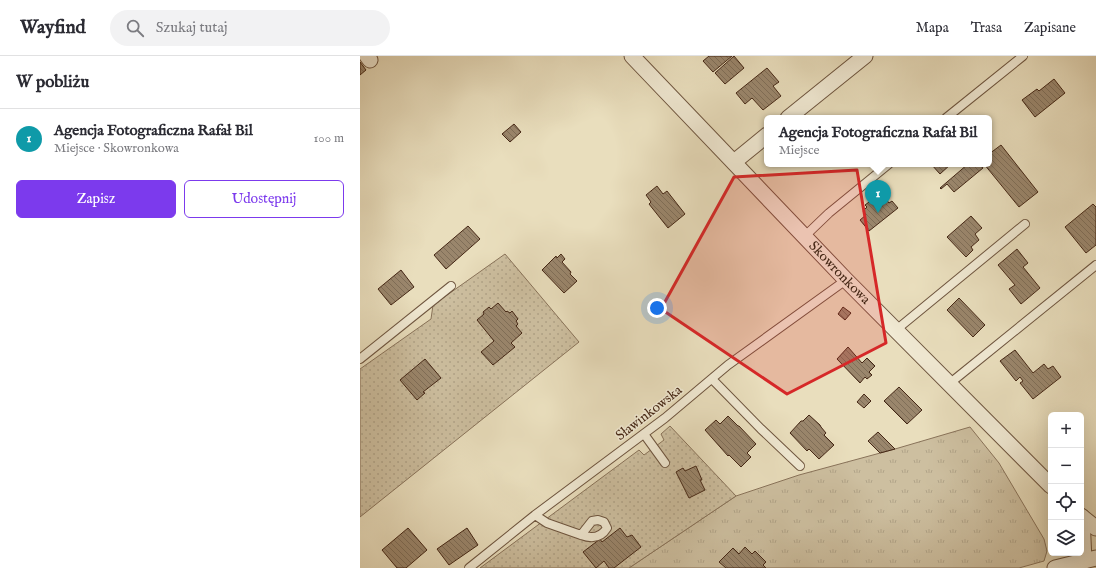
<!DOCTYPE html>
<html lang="pl">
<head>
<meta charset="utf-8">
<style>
  body { margin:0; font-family:"IM FELL English",serif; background:#f2f2f3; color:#2b2b33 }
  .controls { position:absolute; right:12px; bottom:12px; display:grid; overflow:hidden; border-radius:6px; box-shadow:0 4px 16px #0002 }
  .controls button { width:36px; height:36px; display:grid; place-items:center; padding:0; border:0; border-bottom:1px solid #e1e1e2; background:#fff; color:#2b2b33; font:20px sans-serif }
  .you { position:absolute; left:297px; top:252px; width:14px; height:14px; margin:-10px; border:3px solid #fff; border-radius:50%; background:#1a73e8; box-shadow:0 0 0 6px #1a73e833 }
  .badge { display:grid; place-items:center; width:26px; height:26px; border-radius:50%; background:#7c3aed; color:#fff; font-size:13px; font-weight:700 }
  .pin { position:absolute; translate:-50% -33px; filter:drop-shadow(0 1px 2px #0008) }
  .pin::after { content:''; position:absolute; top:21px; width:14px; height:12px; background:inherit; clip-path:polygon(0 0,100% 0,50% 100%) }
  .popup { position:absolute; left:404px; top:59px; width:228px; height:52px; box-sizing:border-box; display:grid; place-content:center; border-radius:6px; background:#fff; filter:drop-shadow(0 1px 3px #0005); font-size:13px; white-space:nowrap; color:#7c7c81 }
  .popup b { font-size:15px; color:#2b2b33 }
  .popup::after { content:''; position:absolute; left:50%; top:100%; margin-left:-8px; border:8px solid transparent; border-top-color:#fff }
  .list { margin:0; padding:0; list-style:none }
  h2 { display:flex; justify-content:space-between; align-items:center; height:52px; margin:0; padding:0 16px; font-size:17px }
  h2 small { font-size:13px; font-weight:400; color:#7c7c81 }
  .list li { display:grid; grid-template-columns:26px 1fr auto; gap:12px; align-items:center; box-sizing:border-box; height:60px; padding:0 16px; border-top:1px solid #e1e1e2 }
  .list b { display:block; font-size:15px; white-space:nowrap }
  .list p { margin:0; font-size:13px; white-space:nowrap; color:#7c7c81 }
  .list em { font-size:13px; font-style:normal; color:#7c7c81 }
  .actions { display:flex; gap:8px; padding:12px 16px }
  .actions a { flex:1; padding:9px 0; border:1px solid #7c3aed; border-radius:6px; text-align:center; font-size:14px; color:#7c3aed }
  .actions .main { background:#7c3aed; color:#fff }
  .icon { flex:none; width:22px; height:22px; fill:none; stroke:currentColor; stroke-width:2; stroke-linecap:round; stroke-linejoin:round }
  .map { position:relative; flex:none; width:736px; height:512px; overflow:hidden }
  header { display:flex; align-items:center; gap:24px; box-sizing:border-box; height:56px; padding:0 20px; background:#fff; border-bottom:1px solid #e1e1e2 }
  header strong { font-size:19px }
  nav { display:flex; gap:22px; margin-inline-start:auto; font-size:14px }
  .search { width:280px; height:36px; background:#f2f2f3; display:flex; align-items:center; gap:10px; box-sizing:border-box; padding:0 14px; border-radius:22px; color:#7c7c81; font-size:15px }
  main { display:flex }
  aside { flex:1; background:#fff }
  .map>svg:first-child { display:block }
  .grass { fill:url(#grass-tufts); stroke:#89735a }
  .garden { fill:url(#garden-dots); stroke:#89735a }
  .building { fill:url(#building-back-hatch); stroke:#452715 }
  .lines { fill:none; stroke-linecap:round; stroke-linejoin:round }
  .lane-casing { stroke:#6e553f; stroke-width:10 }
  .street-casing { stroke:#6e553f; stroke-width:17 }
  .lane { stroke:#f1ead4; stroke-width:8 }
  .street { stroke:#f1ead4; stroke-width:15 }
  .marked { fill:#d62828; fill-opacity:0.2; stroke:#d62828; stroke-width:3; stroke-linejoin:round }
  .labels { text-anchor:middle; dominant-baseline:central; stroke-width:3; stroke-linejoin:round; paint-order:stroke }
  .street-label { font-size:14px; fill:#452715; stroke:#f1ead4 }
</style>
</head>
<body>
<header>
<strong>Wayfind</strong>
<div class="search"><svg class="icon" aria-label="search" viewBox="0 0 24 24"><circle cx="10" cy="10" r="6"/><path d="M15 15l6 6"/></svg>Szukaj tutaj</div>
<nav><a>Mapa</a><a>Trasa</a><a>Zapisane</a></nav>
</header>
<main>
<aside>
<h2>W pobliżu<small></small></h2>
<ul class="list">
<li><span class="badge" style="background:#0f9aa8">1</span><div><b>Agencja Fotograficzna Rafał Bil</b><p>Miejsce · Skowronkowa</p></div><em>100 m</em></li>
</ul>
<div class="actions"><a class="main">Zapisz</a><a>Udostępnij</a></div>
</aside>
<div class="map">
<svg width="736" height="512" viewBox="0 0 736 512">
  <defs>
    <pattern id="grass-tufts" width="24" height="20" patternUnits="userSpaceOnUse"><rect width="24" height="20" fill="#cdbfa0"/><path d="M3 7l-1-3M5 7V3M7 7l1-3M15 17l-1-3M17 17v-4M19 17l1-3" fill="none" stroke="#b1a489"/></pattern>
    <pattern id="garden-dots" width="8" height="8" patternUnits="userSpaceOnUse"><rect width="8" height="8" fill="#cdbfa0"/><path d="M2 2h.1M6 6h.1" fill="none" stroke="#b1a489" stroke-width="1.8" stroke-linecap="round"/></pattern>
    <pattern id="building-back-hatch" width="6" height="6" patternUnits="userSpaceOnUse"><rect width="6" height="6" fill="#9a866c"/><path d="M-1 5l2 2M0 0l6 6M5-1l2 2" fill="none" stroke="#7f6e58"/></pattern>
  </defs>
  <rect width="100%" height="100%" fill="#e9debd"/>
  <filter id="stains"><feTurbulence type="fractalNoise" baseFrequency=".005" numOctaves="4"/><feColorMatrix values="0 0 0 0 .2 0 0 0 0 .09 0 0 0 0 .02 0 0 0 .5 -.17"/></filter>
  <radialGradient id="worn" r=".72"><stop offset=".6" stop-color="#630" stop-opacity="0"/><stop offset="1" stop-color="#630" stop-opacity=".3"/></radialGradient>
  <path class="grass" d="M610 371 639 407 684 483 687 495 684 505 659 512H269L376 440 439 419 535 393Z"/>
  <path class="garden" d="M145 198 219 286 0 461V313L71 263 73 249Z
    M310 370 376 440 269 512H120L279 394 284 399 304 384 301 378Z"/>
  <path class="building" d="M349 0H372L353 16 343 5Z
    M374 0 384 12 365 28 355 17Z
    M0 6 6 14 0 19Z
    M407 12 419 26 413 30 421 40 403 54 392 42 385 48 376 37Z
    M694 23 705 37 675 61 662 44 677 33 679 35Z
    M154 68 161 76 150 86 142 78Z
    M641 89 678 136 659 151 624 108H629V98Z
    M571 108H591L580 118Z
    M608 108H620L623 112 594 136 587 128 581 133 580 132Z
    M297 130 303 138 307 135 325 158 308 172 289 148 291 146 286 139Z
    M521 137 529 147 532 145 538 152 509 175 500 164 506 159 503 155 507 151 505 149Z
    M733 148 736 151V189L726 197 705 171Z
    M611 160 622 172 615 178 619 184 611 191 613 194 606 201 587 181Z
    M108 170 120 183 86 213 74 199Z
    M657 193 668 207 663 211 680 232 661 248 649 233 655 229 638 209Z
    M201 198 205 203 202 206 211 216 210 218 217 225 204 237 182 214 196 200 197 202Z
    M41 214 54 231 31 249 18 233Z
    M599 242 625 269 613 281 587 254Z
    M138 247 146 256 147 255 150 257 152 255 158 263 156 265 158 268 156 270 162 277 151 287 155 291 133 309 121 296 134 285 117 264 124 258 123 256 129 251 131 253Z
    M483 251 491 257 485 264 478 258Z
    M488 291 502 307 507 302 515 310 509 316 512 319 507 323 505 321 500 327 477 303Z
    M655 294 673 317 684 308 688 313 693 310 701 321 673 343 660 327 663 325 660 321 656 325 640 305Z
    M65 303 81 322 63 336 65 337 57 344 40 324Z
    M539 331 562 354 547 368 524 345Z
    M504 338 511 345 504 352 497 346Z
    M449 359 460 369 461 371 466 377 464 379 474 389 459 403 449 393 447 395 430 377 441 365H443Z
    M368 360 378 370H379L396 388 387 397 391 401 381 411 369 399 368 400 345 374 356 364 360 368Z
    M518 376 535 393 520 397 508 385Z
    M336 410 342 424H340L345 434 329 442 316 416 323 412 325 415Z
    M48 472 67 494 46 512H37L22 494Z
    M107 472 118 489 89 509 77 493Z
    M260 472 267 481 272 479 281 491 254 512H249L244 505 236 512 223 496 240 483 242 486Z
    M385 491 392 498 395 495 406 506 403 509 406 512H366L359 506 373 492 379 498Z"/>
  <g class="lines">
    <g class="lane-casing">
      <path id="lane" d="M586 62 663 0
        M445 180 469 157 529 108
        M536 274 665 168
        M0 303 91 230
        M352 323 401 373 440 410
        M589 328 736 209
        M284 378 305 407
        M175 459 187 467 221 479C232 483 241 482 247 472L244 466 238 464 232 465 221 479
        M109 512 175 459 305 362 368 309 486 224"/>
    </g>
    <g class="street-casing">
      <g id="street">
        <path d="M7 0 10 4"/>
        <path id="s1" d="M272 0 486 224 691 430"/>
        <path d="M428 62 505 0"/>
        <path d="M374 106 407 79"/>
        <path d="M721 460 722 461 724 505"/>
        <path d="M722 461 736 472"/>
        <path d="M695 512 736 502"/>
      </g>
    </g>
    <use href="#lane" class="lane"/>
    <use href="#street" class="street"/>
  </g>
  <path class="marked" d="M497 114 526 287 427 338 301 253 374 121Z"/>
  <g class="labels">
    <g class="street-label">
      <text stroke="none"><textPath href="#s1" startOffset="300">Skowronkowa</textPath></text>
      <text transform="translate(289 357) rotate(-38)">Sławinkowska</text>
    </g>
  </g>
  <rect width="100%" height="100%" filter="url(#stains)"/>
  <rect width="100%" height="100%" fill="url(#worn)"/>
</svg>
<div class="controls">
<button>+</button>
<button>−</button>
<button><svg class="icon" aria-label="locate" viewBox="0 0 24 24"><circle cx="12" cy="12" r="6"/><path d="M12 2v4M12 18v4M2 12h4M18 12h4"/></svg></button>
<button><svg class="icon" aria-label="layers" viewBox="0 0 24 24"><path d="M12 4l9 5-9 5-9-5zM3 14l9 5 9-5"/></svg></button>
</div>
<div class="you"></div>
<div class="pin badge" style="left:518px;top:157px;background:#0f9aa8">1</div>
<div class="popup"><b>Agencja Fotograficzna Rafał Bil</b>Miejsce</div>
</div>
</main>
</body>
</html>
